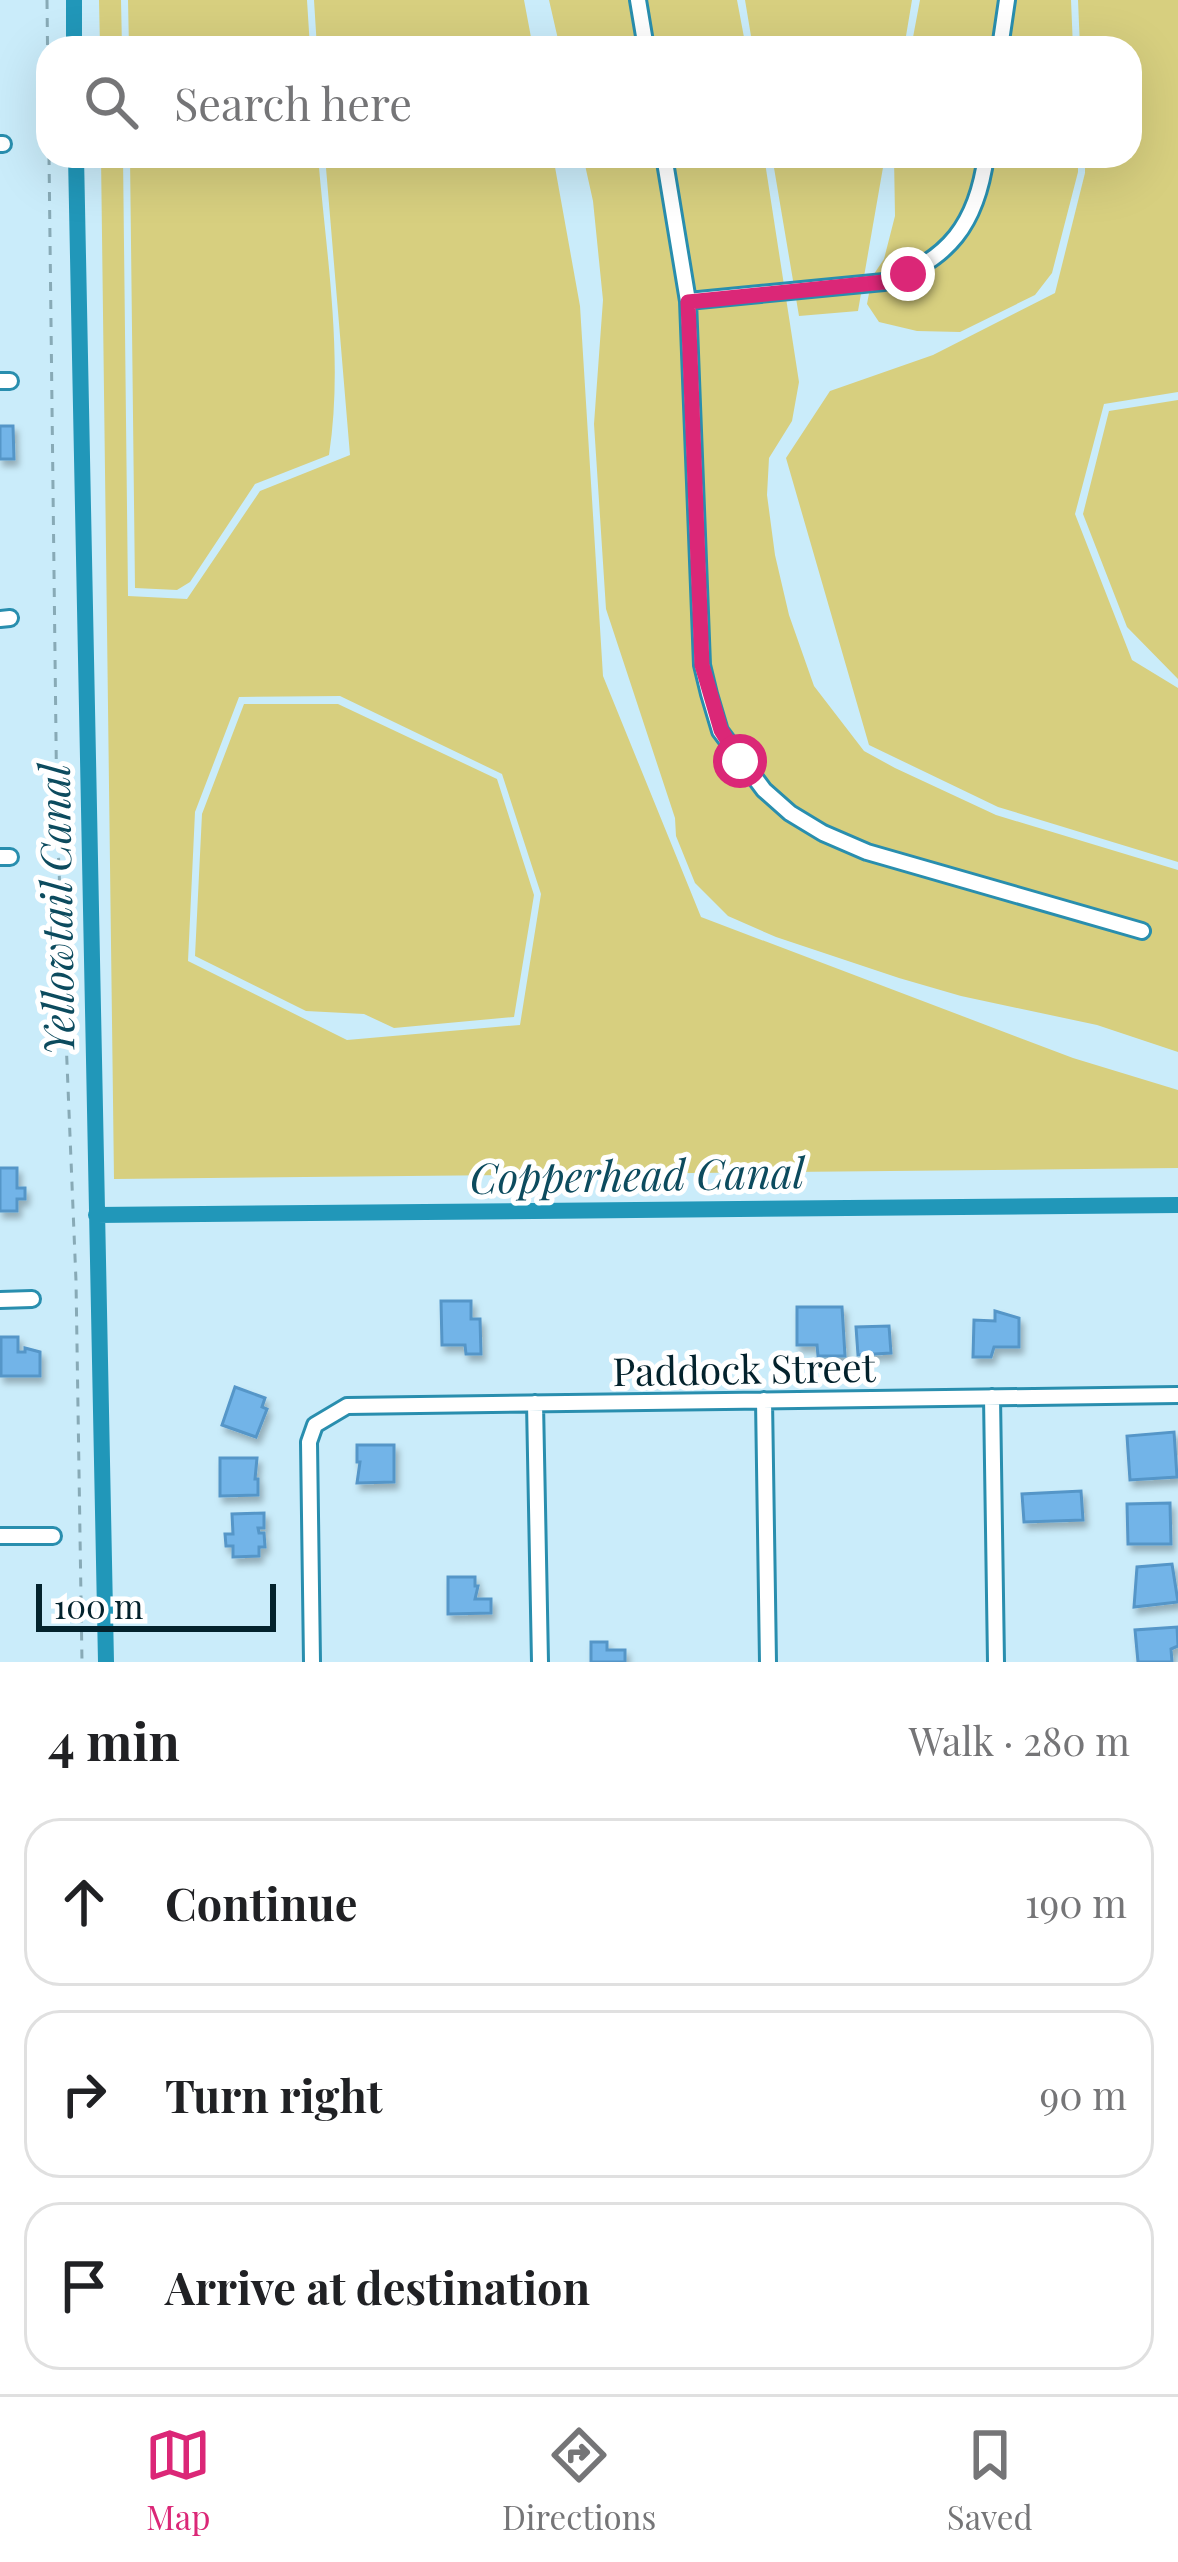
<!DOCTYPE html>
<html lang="en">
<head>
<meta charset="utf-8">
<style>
  body { margin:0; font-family:"Playfair Display",serif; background:#f2f2f2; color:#202124 }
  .scale { position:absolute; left:36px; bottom:30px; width:240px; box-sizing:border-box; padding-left:12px; border:6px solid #03222c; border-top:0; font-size:33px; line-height:42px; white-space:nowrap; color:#03222c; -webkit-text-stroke:9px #fff; paint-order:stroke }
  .stop { position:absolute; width:36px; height:36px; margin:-27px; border:9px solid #db2777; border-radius:50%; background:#fff }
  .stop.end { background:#db2777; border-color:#fff; box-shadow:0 3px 12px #0008 }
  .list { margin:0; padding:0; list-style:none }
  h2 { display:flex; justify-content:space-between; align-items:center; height:156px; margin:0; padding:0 48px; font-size:51px }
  h2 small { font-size:39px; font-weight:400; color:#757577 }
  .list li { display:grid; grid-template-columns:78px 1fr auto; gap:36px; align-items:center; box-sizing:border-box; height:168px; margin:0 24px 24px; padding:0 24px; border:3px solid #e0e0e0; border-radius:36px }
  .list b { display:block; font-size:45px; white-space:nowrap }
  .list em { font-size:39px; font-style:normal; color:#757577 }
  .icon { flex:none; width:66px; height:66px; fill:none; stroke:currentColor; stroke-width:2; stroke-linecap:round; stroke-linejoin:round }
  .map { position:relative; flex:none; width:1178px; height:1662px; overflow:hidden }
  .search { position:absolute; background:#fff; box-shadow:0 12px 48px #0002; left:36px; right:36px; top:36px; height:132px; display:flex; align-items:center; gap:30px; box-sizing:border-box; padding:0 42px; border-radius:36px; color:#757577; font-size:45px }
  .sheet { height:732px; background:#fff }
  nav { display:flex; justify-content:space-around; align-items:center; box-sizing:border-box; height:168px; border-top:3px solid #e0e0e0; background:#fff; font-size:33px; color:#757577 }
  nav a { display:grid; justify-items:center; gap:6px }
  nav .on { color:#db2777 }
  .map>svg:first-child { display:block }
  .green { fill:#d7cf7f; fill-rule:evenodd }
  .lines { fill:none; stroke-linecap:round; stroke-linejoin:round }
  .canal { stroke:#2197b9; stroke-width:16 }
  .building { fill:#72b4e8; stroke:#5596c8; stroke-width:3; filter:url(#shadow) }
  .street-casing { stroke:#298eae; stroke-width:20 }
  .path { stroke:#88aab6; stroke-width:3; stroke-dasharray:9 9; stroke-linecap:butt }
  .street { stroke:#fff; stroke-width:14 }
  .route { stroke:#db2777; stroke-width:15 }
  .labels { text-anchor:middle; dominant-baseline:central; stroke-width:10; stroke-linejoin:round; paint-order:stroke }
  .street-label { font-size:39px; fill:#03222c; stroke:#fff }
  .water-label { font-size:42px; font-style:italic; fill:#0c4b5e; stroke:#fff }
</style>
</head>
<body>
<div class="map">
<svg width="1178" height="1662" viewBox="0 0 1178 1662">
  <defs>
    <filter id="shadow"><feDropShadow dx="3.5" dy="6" stdDeviation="3" flood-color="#0004"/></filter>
  </defs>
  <rect width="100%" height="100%" fill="#caecfa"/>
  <path class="green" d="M99 0H121L122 48H100Z
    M128 0H307L310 48H129Z
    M314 0H524L533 48H317Z
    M549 0H737L746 48H560Z
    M745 0H912L904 48H753Z
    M920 0H1071L1073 48H911Z
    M1078 0H1178V392L1104 404 1075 514 1132 660 1178 688V862L998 807 869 745 786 458 830 391 933 355 1055 293 1085 173V156H1130V48H1080Z
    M101 156H123L128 596 187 599 260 491 350 455 325 156H553L580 306 603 676 701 917 1073 1058 1178 1090V1168L114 1179ZM340 696 502 774 541 894 520 1025 347 1040 188 961 195 812 239 697Z
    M130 156H318C326 254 344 357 329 455L255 484 190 582 177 590 135 588Z
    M583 156H764L799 382 792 421 769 458 767 495 775 555 789 615 814 686 864 751 895 768 996 815 1178 870V1052L1097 1025 961 996 899 978 776 937 728 916 695 883 676 836 675 818 606 609 594 424 603 300 593 201Z
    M772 156H885L858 311 799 316Z
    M894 156H1078V172L1052 273 1035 295 960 332 917 331 879 322 867 304 872 277 884 259 895 216Z
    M1178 400V679L1127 627 1083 514 1109 411Z
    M244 704H338L497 779 534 895 514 1017 394 1028 364 1014 306 1011 195 956 202 814Z"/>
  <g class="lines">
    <path class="canal" d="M74 0V48
      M76 156 106 1662
      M96 1215 1178 1205"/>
  </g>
  <path class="building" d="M0 426H13L14 459H0Z
    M0 1168H17V1188H25V1199H17V1211H0Z
    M441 1301H471V1319H480L481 1354H466L465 1345H442Z
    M797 1307H842L845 1356H818L817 1345H797Z
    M995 1311 1019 1318V1347H994L991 1357H973L974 1320 995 1321Z
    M889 1326 891 1353 858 1355 856 1327Z
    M1 1337H18V1352H25V1348L40 1352V1376H1Z
    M235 1387 265 1398 262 1407 267 1409 256 1437 222 1425Z
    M1174 1432 1177 1477 1130 1480 1127 1436Z
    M357 1445H394V1482L357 1483 360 1462H357Z
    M220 1458H257L255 1479H258V1495L220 1496Z
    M1081 1491 1083 1520 1024 1522 1022 1494Z
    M1170 1503 1171 1544H1128L1127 1504Z
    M264 1513V1528H258L259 1533H264L265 1547H259V1556L233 1557V1546H226L225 1534H233L232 1514Z
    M1172 1564 1178 1602 1134 1607 1137 1567Z
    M448 1577H475V1586H478L475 1599H491V1613L448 1614Z
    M1177 1627 1178 1646 1171 1649 1172 1662H1138L1135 1630Z
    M591 1642H607V1650H625V1662H591Z"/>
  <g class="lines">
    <g class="street-casing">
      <path id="street" d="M638 0 646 48
        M1000 48 1007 0
        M0 144H3
        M664 156 688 301 702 665 709 694 720 731 764 790 790 813 823 833 867 852 1142 931
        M688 301 884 282C949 261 977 223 986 156
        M0 381H10
        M0 619 10 618
        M0 857H10
        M0 1300 32 1299
        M992 1397 996 1662
        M764 1400 768 1662
        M535 1403 540 1662
        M0 1536H53
        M312 1662 309 1442 315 1425 347 1406 1178 1395"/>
    </g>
    <path class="path" d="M47 0 48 90
      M49 156 57 821 76 1281 82 1662"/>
    <use href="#street" class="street"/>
  </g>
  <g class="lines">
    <path class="route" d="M740 761 721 730 702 665 688 302 884 282 908 274"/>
  </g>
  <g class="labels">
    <g class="street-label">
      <text transform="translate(744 1368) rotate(-1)">Paddock Street</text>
    </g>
    <g class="water-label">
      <text transform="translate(55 910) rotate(-91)">Yellowtail Canal</text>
      <text transform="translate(637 1174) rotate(-1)">Copperhead Canal</text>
    </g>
  </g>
</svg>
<div class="scale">100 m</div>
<div class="stop" style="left:740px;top:761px"></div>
<div class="stop end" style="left:908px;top:274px"></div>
<div class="search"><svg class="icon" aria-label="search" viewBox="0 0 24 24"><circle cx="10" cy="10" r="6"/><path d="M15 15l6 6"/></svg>Search here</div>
</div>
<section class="sheet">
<h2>4 min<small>Walk · 280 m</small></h2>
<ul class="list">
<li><svg class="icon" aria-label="ahead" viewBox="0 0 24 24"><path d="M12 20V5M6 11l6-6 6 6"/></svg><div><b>Continue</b></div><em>190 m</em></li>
<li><svg class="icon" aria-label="right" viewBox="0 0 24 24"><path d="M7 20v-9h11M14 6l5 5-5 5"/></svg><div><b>Turn right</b></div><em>90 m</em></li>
<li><svg class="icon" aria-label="arrive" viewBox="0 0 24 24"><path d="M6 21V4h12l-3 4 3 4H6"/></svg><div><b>Arrive at destination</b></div></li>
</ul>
</section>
<nav>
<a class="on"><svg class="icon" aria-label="map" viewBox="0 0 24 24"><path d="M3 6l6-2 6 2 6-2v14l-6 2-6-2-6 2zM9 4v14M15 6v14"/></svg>Map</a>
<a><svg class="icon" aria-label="directions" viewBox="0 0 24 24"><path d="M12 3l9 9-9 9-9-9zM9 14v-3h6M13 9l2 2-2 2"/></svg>Directions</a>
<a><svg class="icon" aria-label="saved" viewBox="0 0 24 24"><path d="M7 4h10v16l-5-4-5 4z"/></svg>Saved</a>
</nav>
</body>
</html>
